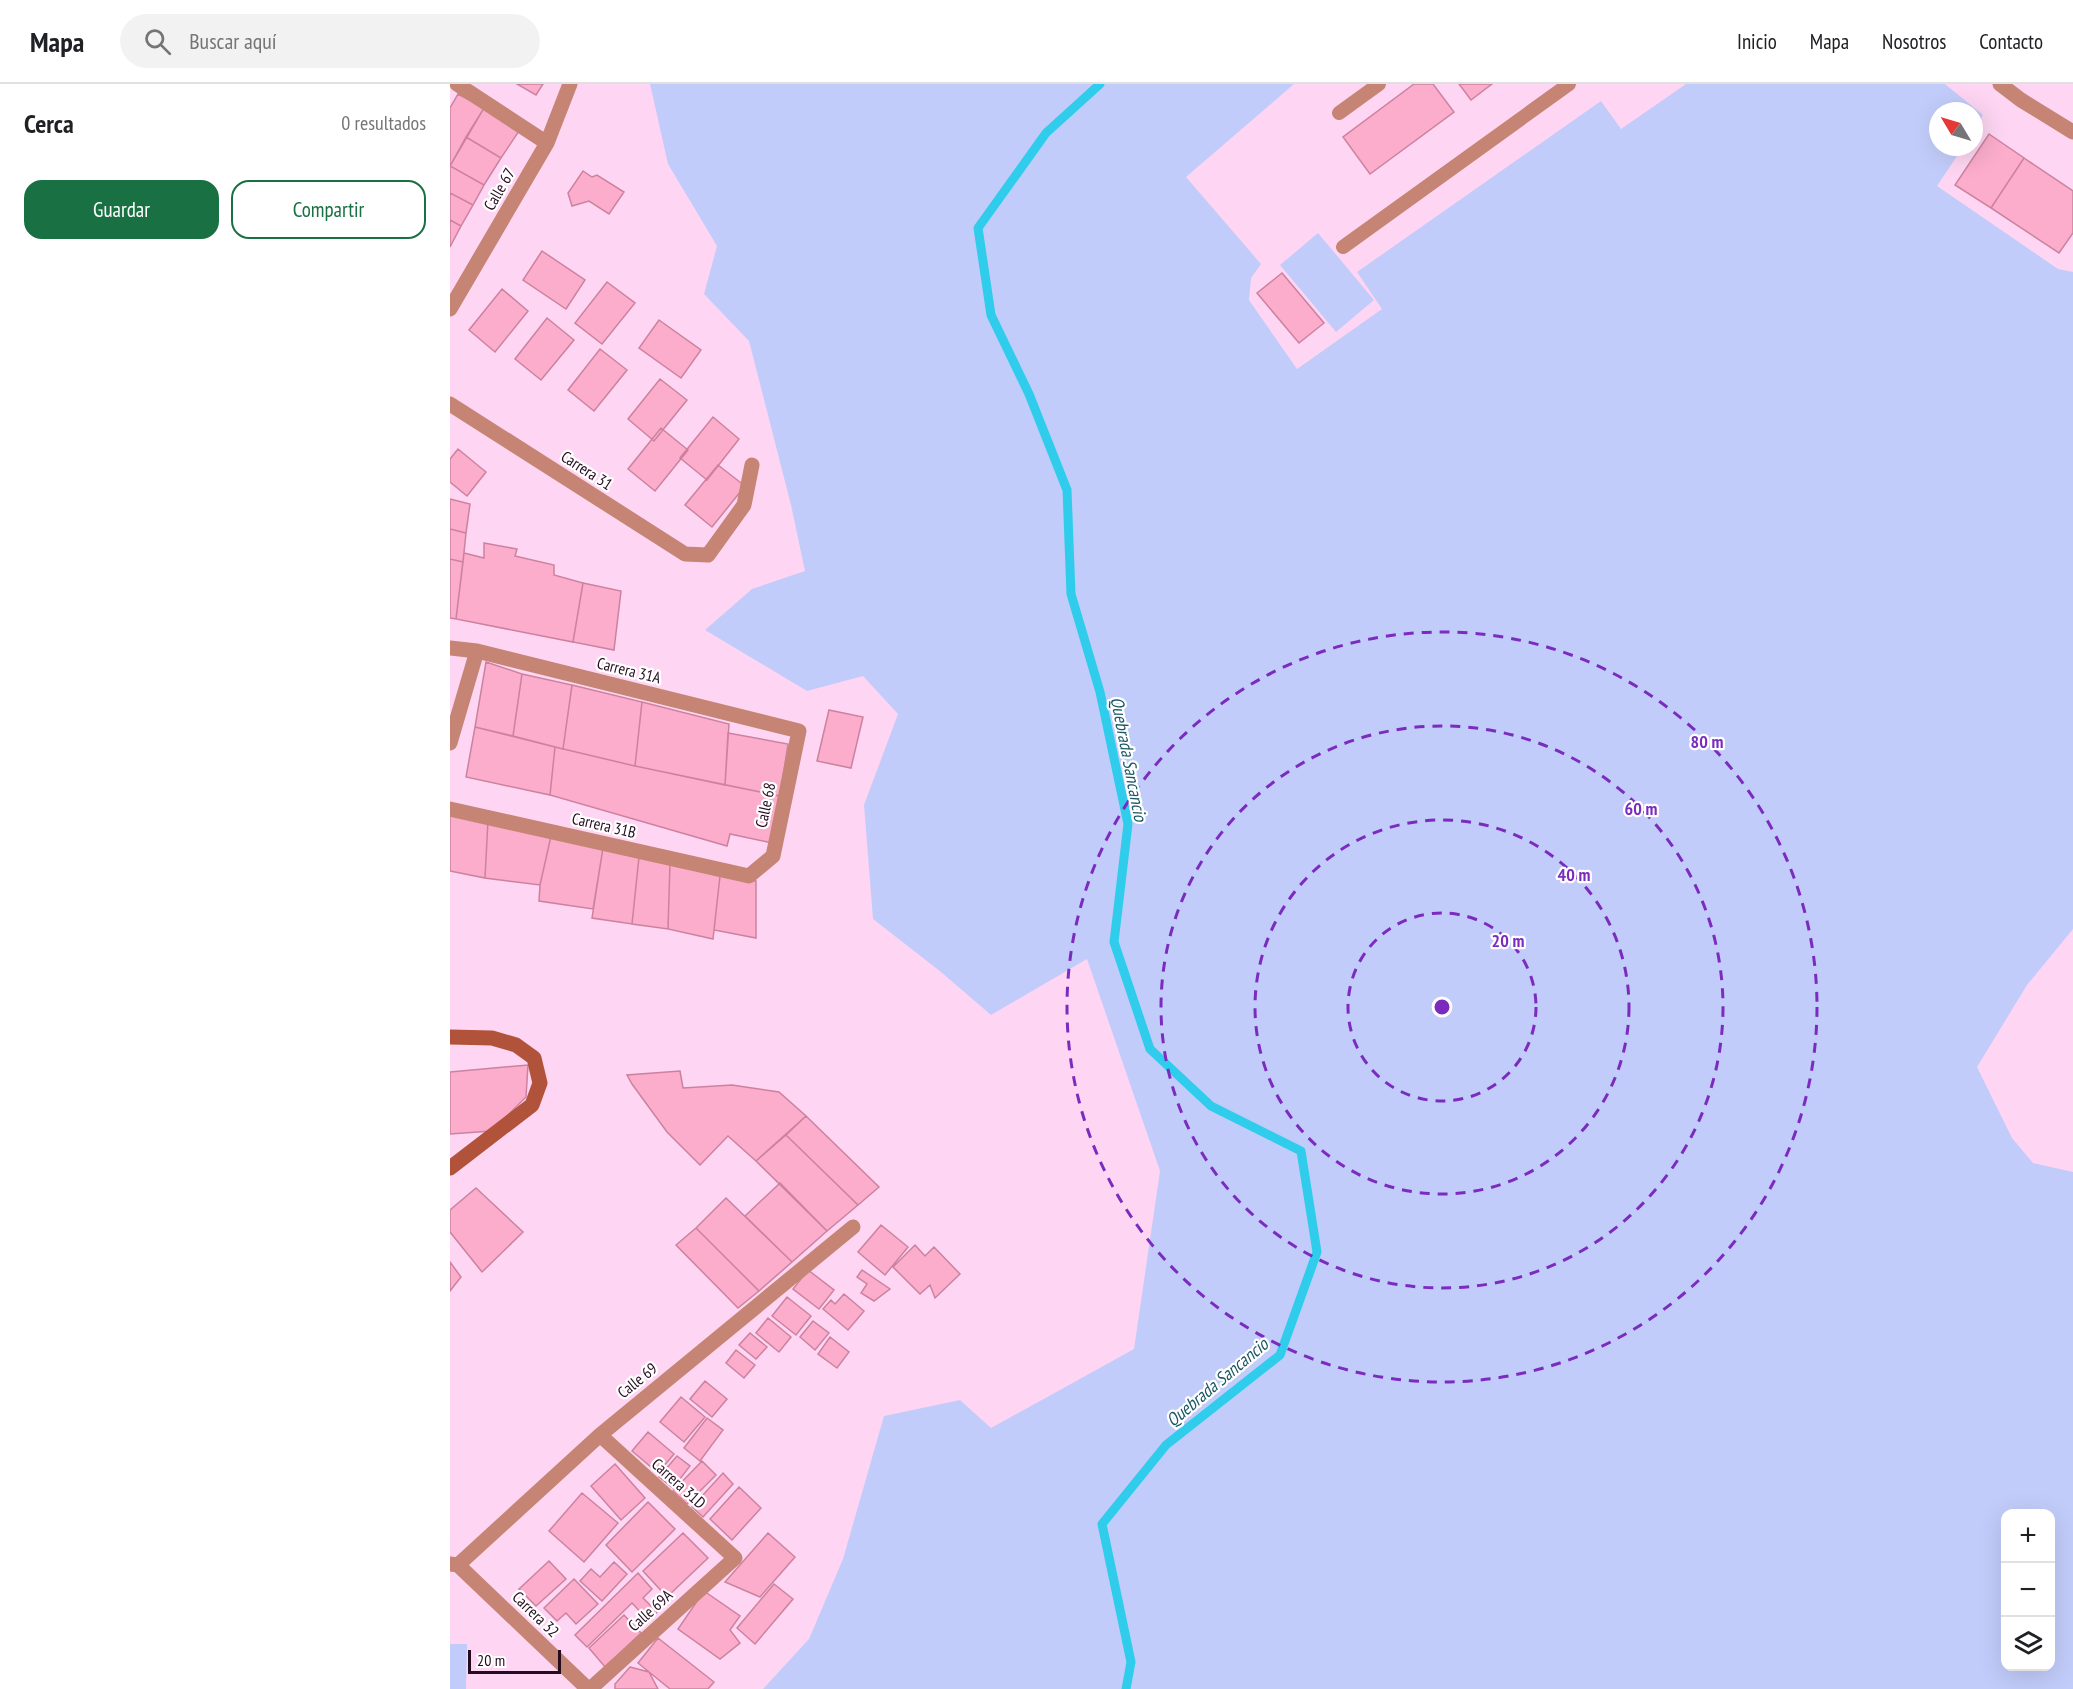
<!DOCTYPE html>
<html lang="es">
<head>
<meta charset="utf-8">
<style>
  body { margin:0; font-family:"PT Sans Narrow",sans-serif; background:#f2f2f2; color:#202124 }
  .controls { position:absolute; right:18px; bottom:18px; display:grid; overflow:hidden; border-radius:12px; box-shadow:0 6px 24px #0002 }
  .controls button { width:54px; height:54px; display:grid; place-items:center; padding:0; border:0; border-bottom:2px solid #e0e0e0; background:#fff; color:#202124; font:30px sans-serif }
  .compass { position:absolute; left:1479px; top:18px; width:54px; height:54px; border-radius:50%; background:#fff; box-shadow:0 6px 24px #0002; rotate:308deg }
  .scale { position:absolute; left:18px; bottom:15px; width:93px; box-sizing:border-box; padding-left:6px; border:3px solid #230c1e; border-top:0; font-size:16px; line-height:21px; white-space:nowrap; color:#230c1e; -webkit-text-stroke:4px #fff; paint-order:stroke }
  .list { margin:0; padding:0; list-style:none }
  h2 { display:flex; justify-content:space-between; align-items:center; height:78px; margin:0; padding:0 24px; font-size:26px }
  h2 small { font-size:20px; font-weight:400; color:#757577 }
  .actions { display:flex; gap:12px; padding:18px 24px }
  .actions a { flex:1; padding:14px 0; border:2px solid #197042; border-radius:18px; text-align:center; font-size:21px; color:#197042 }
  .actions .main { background:#197042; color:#fff }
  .icon { flex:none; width:33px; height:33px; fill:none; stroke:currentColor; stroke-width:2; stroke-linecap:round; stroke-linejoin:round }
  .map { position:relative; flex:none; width:1623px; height:1605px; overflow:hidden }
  header { display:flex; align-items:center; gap:36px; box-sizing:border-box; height:84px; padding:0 30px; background:#fff; border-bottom:2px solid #e0e0e0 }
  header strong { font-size:28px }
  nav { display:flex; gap:33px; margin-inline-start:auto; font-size:21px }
  .search { width:420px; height:54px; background:#f2f2f2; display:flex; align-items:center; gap:15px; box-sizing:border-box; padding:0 21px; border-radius:33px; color:#757577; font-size:22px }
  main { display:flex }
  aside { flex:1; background:#fff }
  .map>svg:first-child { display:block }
  .green { fill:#c2ccfa; fill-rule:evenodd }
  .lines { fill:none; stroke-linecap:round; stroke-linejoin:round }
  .stream { stroke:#2fccec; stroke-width:9 }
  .building { fill:#fbadcb; stroke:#cc829f; stroke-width:1.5 }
  .lane { stroke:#c68574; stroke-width:14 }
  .street { stroke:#c68574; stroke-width:15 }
  .secondary { stroke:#b1533b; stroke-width:15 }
  .ring { fill:none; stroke:#7b2cbf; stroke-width:3; stroke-dasharray:10 8 }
  .labels { text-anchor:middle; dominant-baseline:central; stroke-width:4.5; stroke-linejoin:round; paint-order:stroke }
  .street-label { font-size:16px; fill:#230c1e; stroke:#fff }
  .water-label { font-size:18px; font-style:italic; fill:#1a5764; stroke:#fff }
  .centre { fill:#7b2cbf; stroke:#fff; stroke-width:3 }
  .ring-label { font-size:18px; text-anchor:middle; font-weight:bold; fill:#7b2cbf; stroke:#fff; stroke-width:4.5; stroke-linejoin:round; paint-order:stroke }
</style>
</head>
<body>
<header>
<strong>Mapa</strong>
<div class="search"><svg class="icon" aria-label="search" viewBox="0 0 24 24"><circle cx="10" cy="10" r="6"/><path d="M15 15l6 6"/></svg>Buscar aquí</div>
<nav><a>Inicio</a><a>Mapa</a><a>Nosotros</a><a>Contacto</a></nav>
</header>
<main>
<aside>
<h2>Cerca<small>0 resultados</small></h2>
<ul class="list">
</ul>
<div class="actions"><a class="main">Guardar</a><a>Compartir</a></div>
</aside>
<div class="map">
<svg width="1623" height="1605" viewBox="0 0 1623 1605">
  <rect width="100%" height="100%" fill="#fed6f3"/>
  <path class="green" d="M200 0H844L736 93 811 180 801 194 799 216 847 285 932 225 907 188 1151 17 1171 45 1236 0H1495L1533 31 1524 45V27H1488V63H1513L1487 102 1608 185 1623 188V845L1577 901 1527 983 1562 1054 1583 1079 1623 1088V1605H313L359 1555 393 1475 434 1332 510 1316 541 1344 684 1265 710 1087 637 875 541 931 491 888 423 835 414 721 448 630 413 592 357 607 255 546 302 505 355 487 341 421 299 257 254 210 267 162 218 80ZM1556 1430H1600V1582H1556Z
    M868 149 924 216 886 248 830 181Z
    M0 1560H17L16 1605H0Z"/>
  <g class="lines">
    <path class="stream" d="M650 0 596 49 528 144 541 231 579 310 617 406 621 510 650 608 678 740 664 858 700 965 761 1022 851 1067 867 1168 830 1271 716 1361 652 1440 681 1578 676 1605"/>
  </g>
  <path class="building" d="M67 0H93L86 11Z
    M964 0H983L1004 28 920 90 893 53Z
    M1009 0H1042L1021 16Z
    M8 10 34 24 0 82V24Z
    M34 24 69 47 51 74 16 53Z
    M1539 50 1574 74 1541 124 1505 101Z
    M16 53 51 74 34 101 0 82Z
    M1574 74 1623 107V149L1609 169 1541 124Z
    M0 82 34 101 23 121 0 109Z
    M133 87 142 93 147 91 174 108 159 130 139 117 122 122 118 109Z
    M0 109 23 121 11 142 0 136Z
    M0 136 11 142 0 163Z
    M92 167 135 196 116 225 73 196Z
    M832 189 874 239 849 259 807 209Z
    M157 198 185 219 152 260 125 239Z
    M52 205 78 227 45 268 19 246Z
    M97 234 124 256 91 296 65 275Z
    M209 236 251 266 231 294 189 264Z
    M150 265 177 286 144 327 118 306Z
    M210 295 237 316 204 357 178 335Z
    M263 333 289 355 257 396 230 374Z
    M211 344 238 366 205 407 178 385Z
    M8 365 36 388 17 412 0 398V375Z
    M268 381 295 402 262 443 235 421Z
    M0 415 20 420 16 449 0 445Z
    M0 445 16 449 13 478 0 475Z
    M34 459 67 465 65 472 104 481V491L133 499 123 558 6 535 14 469 34 474Z
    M0 475 13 478 6 535 0 534Z
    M133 499 171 507 164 566 123 558Z
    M36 578 72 590 63 652 25 643Z
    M72 590 122 601 113 665 63 652Z
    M122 601 192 618 185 682 113 665Z
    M192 618 279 640 275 701 185 682Z
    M379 626 413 633 401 684 367 677Z
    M25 643 105 663 100 711 16 693Z
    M278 649 338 660 330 712 275 701Z
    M105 663 185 682 330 712 322 759 280 750 277 762 100 711Z
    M0 729 38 736 35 794 0 787Z
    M38 736 101 752 90 801 35 794Z
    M101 752 153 764 143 825 89 817 90 801Z
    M153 764 189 773 182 840 142 834Z
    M189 773 220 780 218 845 182 840Z
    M220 780 270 792 263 855 218 845Z
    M270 792 306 797V854L264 846Z
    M78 981 76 1013 42 1047 0 1050V988Z
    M230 987 233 1004 282 1001 329 1008 356 1032 306 1077 278 1052 250 1081 217 1048 182 1000 177 991Z
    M356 1032 429 1103 408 1121 336 1051Z
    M336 1051 408 1121 377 1147 306 1077Z
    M330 1099 377 1147 342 1178 295 1132Z
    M26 1104 73 1148 32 1188 0 1148V1126Z
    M276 1114 342 1178 309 1207 246 1144Z
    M431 1141 458 1163 435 1191 408 1168Z
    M246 1144 309 1207 288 1224 226 1161Z
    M465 1161 475 1172 484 1163 510 1190 485 1214 480 1201 470 1210 443 1183Z
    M0 1178 11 1193 0 1207Z
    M358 1186 384 1206 369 1225 343 1205Z
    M412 1186 440 1205 424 1217 411 1209 417 1200 407 1193Z
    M394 1210 414 1227 398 1246 373 1225 381 1216 385 1220Z
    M337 1213 361 1232 346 1251 322 1232Z
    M318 1234 341 1253 329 1268 306 1249Z
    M363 1237 379 1249 365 1266 350 1253Z
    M300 1249 317 1263 306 1275 289 1261Z
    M380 1253 399 1268 387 1284 368 1270Z
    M286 1266 305 1281 294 1294 276 1279Z
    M255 1297 277 1315 262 1333 240 1315Z
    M231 1313 255 1333 234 1358 210 1338Z
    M257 1334 273 1346 250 1377 234 1364Z
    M198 1348 224 1370 208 1389 182 1367Z
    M227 1372 240 1382 223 1404 209 1393Z
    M252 1377 266 1391 237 1420 223 1407Z
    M165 1380 195 1414 171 1436 141 1402Z
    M273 1389 283 1400 253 1433 242 1423Z
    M289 1403 311 1424 282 1456 260 1435Z
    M132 1409 168 1439 134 1478 99 1447Z
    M198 1418 225 1445 182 1488 156 1461Z
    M233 1449 258 1474 217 1513 193 1487Z
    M318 1449 345 1473 310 1513 275 1498Z
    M99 1477 116 1495 86 1522 69 1505Z
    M164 1478 177 1490 152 1517 130 1497 141 1485 150 1493Z
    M188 1489 202 1505 193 1514 207 1528 199 1537 182 1519 137 1563 125 1551Z
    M124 1495 148 1520 126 1540 116 1529 107 1537 94 1524Z
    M324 1500 343 1515 305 1560 287 1544Z
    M254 1507 290 1532 280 1546 290 1559 270 1575 228 1545Z
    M174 1531 191 1549 155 1583 139 1564Z
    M208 1554 264 1598 258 1605H220L188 1579Z
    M180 1583 199 1588 208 1605H165V1600Z"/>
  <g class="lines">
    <path class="lane" d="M889 29 929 0
      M893 163 1119 0"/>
    <path class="street" d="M7 0 97 59
      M1550 0 1571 16 1623 48
      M0 225 97 59 120 0
      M0 320 235 470 258 471 294 421 302 381
      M0 564 27 567 349 647 323 772 299 792 0 725
      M0 659 27 567
      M0 1480 8 1481 150 1351 403 1143
      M8 1481 138 1605
      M140 1605 285 1474 150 1351"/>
    <path class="secondary" d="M0 953 42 954 66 961 84 974 90 999 82 1021 0 1084"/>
  </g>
  <g class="ring">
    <circle cx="992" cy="923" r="94"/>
    <circle cx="992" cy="923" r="187"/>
    <circle cx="992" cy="923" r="281"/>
    <circle cx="992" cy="923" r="375"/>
  </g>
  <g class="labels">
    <g class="street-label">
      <text transform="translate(49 105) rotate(-60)">Calle 67</text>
      <text transform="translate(137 386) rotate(33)">Carrera 31</text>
      <text transform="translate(179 586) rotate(14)">Carrera 31A</text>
      <text transform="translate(315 721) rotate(-78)">Calle 68</text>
      <text transform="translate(154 741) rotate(13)">Carrera 31B</text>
      <text transform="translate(187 1296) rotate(-39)">Calle 69</text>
      <text transform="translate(229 1399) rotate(42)">Carrera 31D</text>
      <text transform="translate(200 1526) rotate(-42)">Calle 69A</text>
      <text transform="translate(86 1530) rotate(44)">Carrera 32</text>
    </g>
    <g class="water-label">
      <text transform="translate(679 675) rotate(79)">Quebrada Sancancio</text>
      <text transform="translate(767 1298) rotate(-40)">Quebrada Sancancio</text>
    </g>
  </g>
  <circle cx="992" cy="923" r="9" class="centre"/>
  <g class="ring-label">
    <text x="1257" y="664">80 m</text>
    <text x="1191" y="731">60 m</text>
    <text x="1124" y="797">40 m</text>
    <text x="1058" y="863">20 m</text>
  </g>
</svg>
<div class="controls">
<button>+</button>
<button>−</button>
<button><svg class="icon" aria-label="layers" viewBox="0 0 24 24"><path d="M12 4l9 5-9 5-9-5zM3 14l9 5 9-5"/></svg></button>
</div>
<svg class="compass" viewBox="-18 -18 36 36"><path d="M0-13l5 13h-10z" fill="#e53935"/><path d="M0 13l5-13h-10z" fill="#757577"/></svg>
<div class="scale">20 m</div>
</div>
</main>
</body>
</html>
